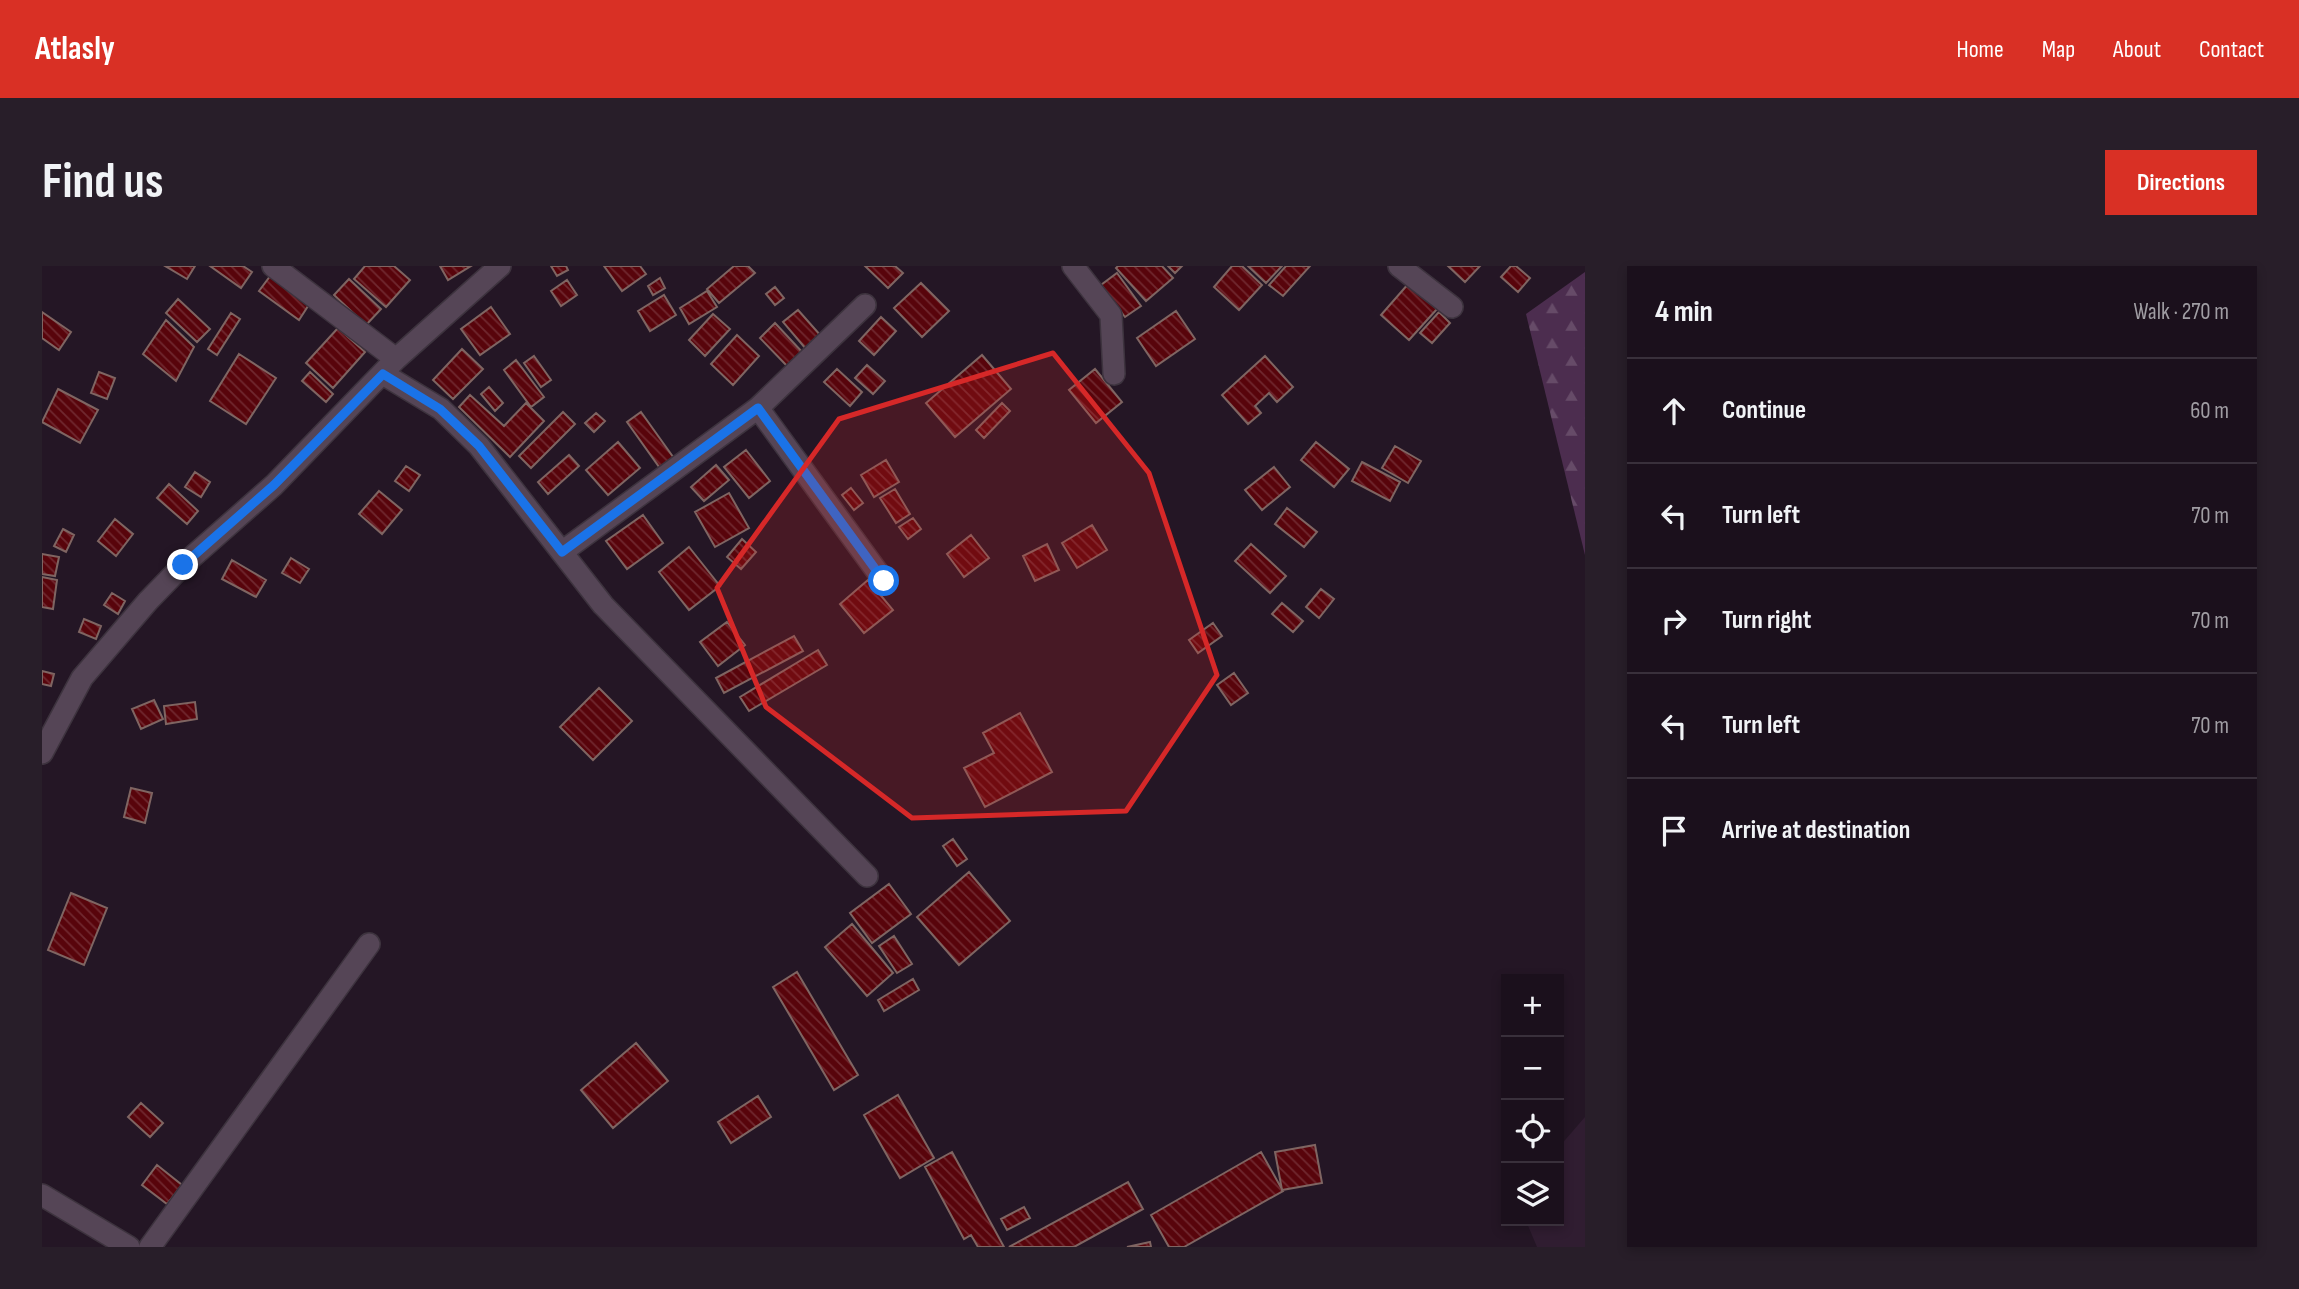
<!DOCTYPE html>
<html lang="en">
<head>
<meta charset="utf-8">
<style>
  body { margin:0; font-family:"Sofia Sans Condensed",sans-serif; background:#281e29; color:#f1f3f6 }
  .controls { position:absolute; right:21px; bottom:21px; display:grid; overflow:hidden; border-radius:0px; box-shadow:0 4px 10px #0003 }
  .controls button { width:63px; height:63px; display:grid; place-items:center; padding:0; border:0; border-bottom:2px solid #39303b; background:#1b101c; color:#f1f3f6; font:35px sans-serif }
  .stop { position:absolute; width:21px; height:21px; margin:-16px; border:5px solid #1a73e8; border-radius:50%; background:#fff }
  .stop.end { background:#1a73e8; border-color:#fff; box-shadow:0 2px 7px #0008 }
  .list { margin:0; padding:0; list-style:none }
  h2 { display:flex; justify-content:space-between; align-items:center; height:91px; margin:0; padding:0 28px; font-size:30px }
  h2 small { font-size:23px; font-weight:400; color:#a09da3 }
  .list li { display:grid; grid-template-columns:46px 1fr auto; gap:21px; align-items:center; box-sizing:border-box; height:105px; padding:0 28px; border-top:2px solid #39303b }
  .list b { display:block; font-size:26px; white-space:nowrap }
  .list em { font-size:23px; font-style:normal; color:#a09da3 }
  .icon { flex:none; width:38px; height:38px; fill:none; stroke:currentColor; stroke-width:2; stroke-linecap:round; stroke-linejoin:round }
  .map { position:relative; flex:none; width:1543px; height:981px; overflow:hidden; border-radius:0px }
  header { display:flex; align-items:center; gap:42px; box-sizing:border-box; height:98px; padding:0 35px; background:#d93025; color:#fff }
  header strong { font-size:33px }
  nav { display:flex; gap:38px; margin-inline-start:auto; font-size:24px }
  .intro { display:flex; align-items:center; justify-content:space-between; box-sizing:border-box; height:168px; padding:0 42px }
  h1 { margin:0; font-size:49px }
  .button { padding:18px 32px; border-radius:0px; background:#d93025; color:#fff; font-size:24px; font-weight:700 }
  main { display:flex; gap:42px; padding:0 42px }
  aside { flex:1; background:#1b101c; border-radius:0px; box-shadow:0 4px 10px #0003 }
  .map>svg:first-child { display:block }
  .built { fill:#301d31 }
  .forest { fill:url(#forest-firs) }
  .building { fill:url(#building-back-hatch); stroke:#7f6562; stroke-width:2 }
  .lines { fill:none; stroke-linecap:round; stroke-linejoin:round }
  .minor-casing { stroke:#3d333e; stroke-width:24 }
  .minor { stroke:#554556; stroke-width:21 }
  .route { stroke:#1a73e8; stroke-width:9 }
  .marked { fill:#d62828; fill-opacity:0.2; stroke:#d62828; stroke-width:5; stroke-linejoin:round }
</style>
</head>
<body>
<header>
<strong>Atlasly</strong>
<nav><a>Home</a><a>Map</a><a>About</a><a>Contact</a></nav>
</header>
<div class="intro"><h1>Find us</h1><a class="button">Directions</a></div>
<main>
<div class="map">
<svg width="1543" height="981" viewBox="0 0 1543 981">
  <defs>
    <pattern id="forest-firs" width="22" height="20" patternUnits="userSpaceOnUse" patternTransform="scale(1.75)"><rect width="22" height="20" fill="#4c2d4f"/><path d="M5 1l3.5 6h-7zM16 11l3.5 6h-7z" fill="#664b68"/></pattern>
    <pattern id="building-back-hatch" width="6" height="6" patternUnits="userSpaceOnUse" patternTransform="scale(1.75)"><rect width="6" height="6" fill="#58040b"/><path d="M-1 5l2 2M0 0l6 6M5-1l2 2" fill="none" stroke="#70282f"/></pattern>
  </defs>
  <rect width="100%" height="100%" fill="#241625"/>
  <path class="built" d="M1543 851V981H1495L1484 955H1517V881Z"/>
  <path class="forest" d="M1543 6V289L1484 48Z"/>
  <path class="building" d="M123 0H153L145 13Z
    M168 0H201L210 6 199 22Z
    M323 0H352L368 14 344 41 312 13Z
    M398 0H429L406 14Z
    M509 0H524L526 4 515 10Z
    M562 0H598L604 8 580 25Z
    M692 0H706L713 7 677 37 665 23Z
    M823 0H853L861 7 846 22Z
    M1076 0H1120L1131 12 1104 35 1074 2Z
    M1126 0H1140L1133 7Z
    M1190 0H1200L1220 19 1197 44 1172 21Z
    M1206 0H1240L1224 17Z
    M1244 0H1268L1241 30 1227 19Z
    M1406 0H1438L1423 16Z
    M1469 0H1474L1488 12 1476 26 1459 11Z
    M1075 7 1099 40 1083 51 1059 19Z
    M229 9 268 37 257 54 217 25Z
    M618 12 623 22 611 29 606 20Z
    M307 13 339 43 324 59 292 29Z
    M525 14 535 29 519 40 509 25Z
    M879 17 907 45 880 71 852 42Z
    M1367 17 1395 43 1367 74 1339 49Z
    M733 21 742 32 733 39 724 28Z
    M665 25 675 41 647 58 638 42Z
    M622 29 634 49 608 65 596 45Z
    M136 33 168 63 155 76 124 47Z
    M449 41 468 68 438 89 419 63Z
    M756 44 779 70 764 83 741 56Z
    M1134 45 1153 73 1114 100 1095 72Z
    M0 46 29 66 17 84 0 72Z
    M1397 46 1408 57 1390 77 1378 67Z
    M189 47 198 53 175 89 166 83Z
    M671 48 688 63 663 90 647 74Z
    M839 51 854 65 832 89 817 75Z
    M124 54 152 81 134 115 101 88Z
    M733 57 762 88 747 102 718 72Z
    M296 62 323 86 291 122 264 97Z
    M695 69 717 90 691 119 669 98Z
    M420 83 441 103 411 133 391 114Z
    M197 88 234 112 204 158 168 135Z
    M940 89 969 123 913 171 884 137Z
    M492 90 509 114 499 121 482 97Z
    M1223 90 1251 121 1235 136 1227 127 1213 140 1219 147 1206 158 1180 129Z
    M474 94 502 131 489 141 462 104Z
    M825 99 843 115 831 128 813 112Z
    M795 103 820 126 808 140 782 116Z
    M1053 103 1080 136 1054 157 1027 124Z
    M57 106 73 112 65 133 49 127Z
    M268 106 291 128 284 136 260 115Z
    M447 121 461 137 453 145 439 128Z
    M16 123 56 144 38 177 0 156Z
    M428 129 462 160 484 137 502 155 468 191 417 141Z
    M960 137 968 145 942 172 934 164Z
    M521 146 533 158 489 202 477 190Z
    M599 146 634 195 620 205 585 156Z
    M554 147 563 155 552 166 543 157Z
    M576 176 598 202 566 229 544 204Z
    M1274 176 1307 203 1292 221 1259 194Z
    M1353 180 1379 195 1366 217 1340 202Z
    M704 184 728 215 707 232 682 201Z
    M527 189 537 200 506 228 496 216Z
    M844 194 857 216 832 231 819 209Z
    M1320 196 1358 216 1348 235 1310 215Z
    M674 199 687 214 662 235 649 221Z
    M364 200 378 209 367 225 353 215Z
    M1232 201 1248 221 1220 244 1203 224Z
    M153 206 168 216 159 231 143 221Z
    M127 218 156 245 145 258 115 232Z
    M809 222 821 237 812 244 800 229Z
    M853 223 868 248 854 257 838 232Z
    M337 225 360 244 340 268 317 248Z
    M687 227 707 262 673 281 653 246Z
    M1245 242 1275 266 1262 281 1233 258Z
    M601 249 621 277 585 303 564 275Z
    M871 252 879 263 866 273 857 261Z
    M73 253 91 268 74 290 56 275Z
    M1050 259 1065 284 1035 302 1020 277Z
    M21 263 32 269 24 286 12 280Z
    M929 269 947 292 922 311 905 288Z
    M700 273 714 286 699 303 685 291Z
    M1005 278 1017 304 993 315 981 290Z
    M1209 278 1244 310 1228 327 1193 295Z
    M647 281 678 320 647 344 617 306Z
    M0 288 17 291 13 310 0 308Z
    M249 292 267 303 258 317 240 307Z
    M190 294 224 314 214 331 180 313Z
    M0 311 15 314 11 343 0 341Z
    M826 314 851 344 822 367 798 338Z
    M1279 323 1292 333 1277 352 1264 341Z
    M70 327 83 335 76 348 62 339Z
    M1240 337 1261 355 1251 366 1230 348Z
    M42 353 59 360 54 373 37 366Z
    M685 356 703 379 676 400 658 376Z
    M1171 357 1180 370 1156 387 1147 374Z
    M752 370 761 385 682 427 674 412Z
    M776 384 785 399 707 445 698 431Z
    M0 405 12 408 9 420 0 418Z
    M1192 407 1206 427 1189 439 1175 419Z
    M557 422 590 455 551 494 518 461Z
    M112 434 121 453 99 463 90 443Z
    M153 436 155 453 124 458 122 440Z
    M978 447 1010 506 943 541 922 502 952 487 941 467Z
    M89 522 110 527 103 557 82 551Z
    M911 573 925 593 915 600 901 580Z
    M927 606 968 655 917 699 875 651Z
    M847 618 869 648 830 677 808 647Z
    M29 627 65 642 42 699 6 684Z
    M810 658 851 707 825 730 783 681Z
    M852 670 870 698 855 707 837 680Z
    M755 706 816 809 792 824 731 721Z
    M871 713 877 724 842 745 836 734Z
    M594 777 626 815 571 862 539 824Z
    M856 829 892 892 858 912 822 849Z
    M716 830 729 851 689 877 676 856Z
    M99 837 121 857 108 871 86 851Z
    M1273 879 1280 917 1240 924 1233 886Z
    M910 886 962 981H936L929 969 922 973 883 901Z
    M1219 886 1241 925 1142 981H1127L1109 949Z
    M115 899 140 919 125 938 100 919Z
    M1086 916 1101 943 1032 981H967Z
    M982 941 988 952 965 964 959 953Z
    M1108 976 1109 981H1085Z"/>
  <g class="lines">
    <g class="minor-casing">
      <path id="minor" d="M231 0 354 93
        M1031 0 1069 49 1072 108
        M1357 0 1410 41
        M341 108 399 143 437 180 561 339 825 610
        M716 142 842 315
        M520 286 716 142 823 39
        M0 487 40 412 106 335 141 299 232 219 354 93 458 0
        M0 929 87 981
        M108 981 327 678"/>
    </g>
    <use href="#minor" class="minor"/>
  </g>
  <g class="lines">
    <path class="route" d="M141 299 232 219 341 108 398 143 437 180 520 286 716 142 842 315"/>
  </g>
  <path class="marked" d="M1011 87 1107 207 1175 409 1084 545 870 552 724 441 675 322 797 153Z"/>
</svg>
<div class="controls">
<button>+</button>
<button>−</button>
<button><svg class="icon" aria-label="locate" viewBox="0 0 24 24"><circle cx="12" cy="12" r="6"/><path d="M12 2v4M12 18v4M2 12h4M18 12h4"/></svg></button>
<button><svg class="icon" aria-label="layers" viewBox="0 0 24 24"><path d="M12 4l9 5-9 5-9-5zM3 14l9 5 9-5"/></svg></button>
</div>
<div class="stop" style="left:842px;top:315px"></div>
<div class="stop end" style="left:141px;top:299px"></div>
</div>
<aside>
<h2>4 min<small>Walk · 270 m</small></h2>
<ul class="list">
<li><svg class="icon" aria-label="ahead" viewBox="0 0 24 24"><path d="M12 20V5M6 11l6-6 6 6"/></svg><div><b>Continue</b></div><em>60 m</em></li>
<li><svg class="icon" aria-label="left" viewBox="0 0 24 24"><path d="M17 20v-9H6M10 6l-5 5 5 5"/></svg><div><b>Turn left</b></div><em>70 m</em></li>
<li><svg class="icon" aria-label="right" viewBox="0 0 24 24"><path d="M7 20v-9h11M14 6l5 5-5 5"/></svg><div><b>Turn right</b></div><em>70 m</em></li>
<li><svg class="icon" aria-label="left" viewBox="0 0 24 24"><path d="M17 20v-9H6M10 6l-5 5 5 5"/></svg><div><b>Turn left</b></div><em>70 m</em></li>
<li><svg class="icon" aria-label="arrive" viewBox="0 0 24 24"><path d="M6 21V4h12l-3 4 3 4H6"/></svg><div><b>Arrive at destination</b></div></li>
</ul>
</aside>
</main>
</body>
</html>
